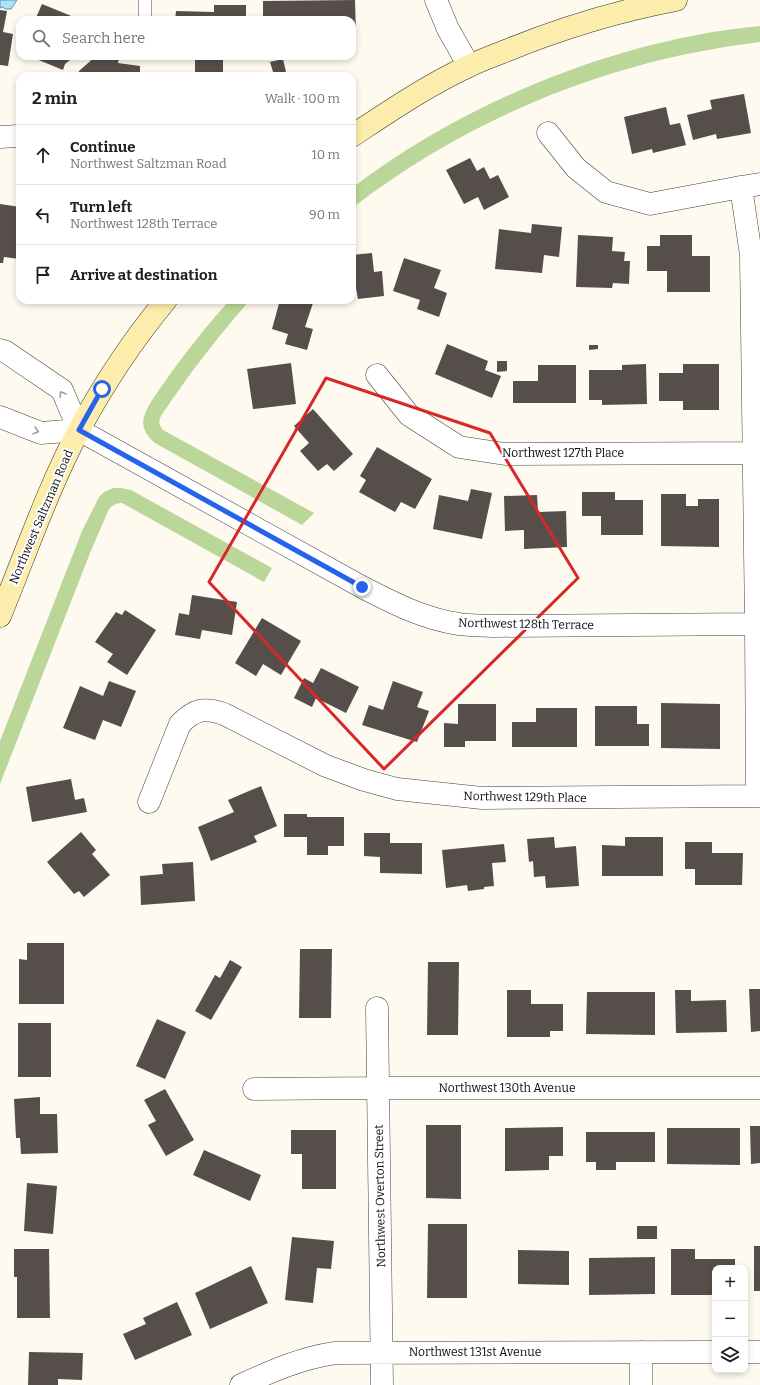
<!DOCTYPE html>
<html lang="en">
<head>
<meta charset="utf-8">
<style>
  body { margin:0; font-family:Bitter,serif; background:#f6f6f6; color:#202124 }
  .controls { position:absolute; right:12px; bottom:12px; display:grid; overflow:hidden; border-radius:8px; box-shadow:0 2px 6px #0003 }
  .controls button { width:36px; height:36px; display:grid; place-items:center; padding:0; border:0; border-bottom:1px solid #e0e0e0; background:#fff; color:#202124; font:20px sans-serif }
  .stop { position:absolute; width:12px; height:12px; margin:-9px; border:3px solid #2563eb; border-radius:50%; background:#fff }
  .stop.end { background:#2563eb; border-color:#fff; box-shadow:0 1px 4px #0008 }
  .list { margin:0; padding:0; list-style:none }
  h2 { display:flex; justify-content:space-between; align-items:center; height:52px; margin:0; padding:0 16px; font-size:17px }
  h2 small { font-size:13px; font-weight:400; color:#757577 }
  .list li { display:grid; grid-template-columns:26px 1fr auto; gap:12px; align-items:center; box-sizing:border-box; height:60px; padding:0 16px; border-top:1px solid #e0e0e0 }
  .list b { display:block; font-size:15px; white-space:nowrap }
  .list p { margin:0; font-size:13px; white-space:nowrap; color:#757577 }
  .list em { font-size:13px; font-style:normal; color:#757577 }
  .icon { flex:none; width:22px; height:22px; fill:none; stroke:currentColor; stroke-width:2; stroke-linecap:round; stroke-linejoin:round }
  .map { position:relative; flex:none; width:760px; height:1385px; overflow:hidden }
  .search { position:absolute; background:#fff; box-shadow:0 2px 6px #0003; left:16px; top:16px; width:340px; height:44px; display:flex; align-items:center; gap:10px; box-sizing:border-box; padding:0 14px; border-radius:12px; color:#757577; font-size:15px }
  .panel { position:absolute; background:#fff; box-shadow:0 2px 6px #0003; left:16px; top:72px; width:340px; height:232px; border-radius:12px }
  .map>svg:first-child { display:block }
  .forest { fill:#bad799 }
  .water { fill:#b5e1f4; stroke:#3f9bc8 }
  .building { fill:#564e4a }
  .lines { fill:none; stroke-linecap:round; stroke-linejoin:round }
  .service-casing { stroke:#404040; stroke-width:14 }
  .minor-casing { stroke:#404040; stroke-width:23 }
  .secondary-casing { stroke:#2f2f2f; stroke-width:23 }
  .service { stroke:#fff; stroke-width:13 }
  .minor { stroke:#fff; stroke-width:22 }
  .secondary { stroke:#fcedac; stroke-width:22 }
  .oneway { stroke:#9e9e9e }
  .route { stroke:#2563eb; stroke-width:5 }
  .marked { fill:none; stroke:#d62828; stroke-width:3; stroke-linejoin:round }
  .labels { text-anchor:middle; dominant-baseline:central; stroke-width:4; stroke-linejoin:round; paint-order:stroke }
  .street-label { font-size:12px; fill:#0d0d0d; stroke:#fff }
</style>
</head>
<body>
<div class="map">
<svg width="760" height="1385" viewBox="0 0 760 1385">
  <rect width="100%" height="100%" fill="#fefaef"/>
  <path class="forest" d="M760 26V42C611 60 472 116 352 208V188C464 102 619 39 760 26Z
    M230 300H250C217 338 189 374 161 416 158 422 159 425 163 430L314 513 302 525 155 443C147 437 141 427 144 417 147 406 155 396 161 387 182 357 205 327 230 300Z
    M113 488H121L131 490 272 568 264 582 122 503C116 503 113 505 109 509L90 553 0 784V741L82 531 99 497 104 492Z"/>
  <path class="water" d="M0 0H17L11 9H6L2 7 0 8Z"/>
  <path class="building" d="M355 0 356 35H352V20H263V1Z
    M42 4 81 20H35Z
    M214 5H246V20H175L176 11 214 12Z
    M0 10 7 11 3 32 13 34 8 66 0 65Z
    M29 56H75L65 64 63 70Z
    M96 56 119 57 118 63 140 66V76H78L79 71Z
    M195 56H223V75L195 74Z
    M283 59 286 72 274 75 270 62Z
    M744 94 751 133 717 139 716 134 693 140 687 115 712 109 710 100Z
    M666 107 670 125 680 123 686 145 653 153 652 149 632 154 624 117Z
    M470 158 477 171 484 167 490 179 498 175 509 197 484 210 478 197 464 204 446 170Z
    M0 204 20 207V259L4 257 3 263H0Z
    M532 224 562 227 559 257 544 255 542 273 495 269 499 229 531 233Z
    M578 235 613 237 612 251 625 252 624 261H630L629 284 613 283 612 288 576 287Z
    M660 235H692V256H710V292H667V271H647V246H660Z
    M372 253 374 272 382 271 384 296 358 299 356 288H352V255Z
    M404 258 441 270 434 288 447 293 439 317 417 309 420 300 393 291Z
    M280 300H314L305 327 313 329 307 350 285 344 288 334 272 329Z
    M447 344 488 361 485 370 501 376 492 398 435 374Z
    M589 345H598V349L589 350Z
    M497 361H507V371L497 372Z
    M291 363 296 404 253 409 247 369Z
    M646 364 647 404 602 405V400H589V370H622V365Z
    M683 364H719V410H683V401H659V373H683Z
    M538 365H576V403H513V381H538Z
    M313 409 353 454 334 471 327 464 318 471 300 451 309 443 294 426Z
    M377 447 432 479 415 509 401 502 395 512 359 492 366 480 360 476Z
    M471 489 492 493 482 539 433 529 439 495 468 501Z
    M582 492H615V500H643V535H601V516H582Z
    M661 494H686V506H698V499H719V547L661 546Z
    M537 495 538 512 566 511 567 547 524 549V530L505 531 504 496Z
    M192 595 237 602 232 635 202 630 200 639 175 635 179 613 189 615Z
    M125 610 156 630 127 675 107 662 113 654 95 642 116 612 122 615Z
    M262 618 301 641 281 675 263 664 256 676 235 663Z
    M321 668 359 687 346 713 316 698 312 707 294 698 304 678 313 683Z
    M109 681 136 691 121 727 103 720 95 740 63 728 80 686 103 696Z
    M393 681 423 692 417 707 429 711 417 742 362 725 369 705 383 710Z
    M661 703 720 704V749L661 748Z
    M458 704H496V741H465V747H444V723L458 724Z
    M595 706H637V724H649V746H595Z
    M536 708H577V747H512V722H536Z
    M71 779 75 800 84 798 87 812 32 822 26 787Z
    M261 786 277 826 254 836 257 842 211 861 198 827 234 812 228 800Z
    M284 814H307V817H344V846H328V855H307V837H284Z
    M81 832 96 850 92 854 110 875 84 897 79 891 74 894 47 862Z
    M364 833H390V843H422V874L380 873V857L364 856Z
    M554 837 555 848 576 846 579 886 546 888 545 876 534 877 533 861 529 862 527 839Z
    M625 837H663V876H602V845L625 846Z
    M685 842H712V853H743L742 885H695V869H685Z
    M504 844 506 862 492 863 494 886 484 887V889L468 891 467 885 446 888 442 850Z
    M193 862 195 901 141 905 140 876 163 874 162 864Z
    M27 943H64V1004H19V959L27 960Z
    M300 949H332L331 1018H299Z
    M230 960 242 967 211 1020 195 1011 215 975 220 978Z
    M428 962H459L458 1035H427Z
    M749 989H760V1031L751 1032Z
    M507 990H531V1004H563V1031H550V1037H507Z
    M675 990H691V1001L726 1000 727 1032 676 1033Z
    M587 992H655V1035L586 1034Z
    M157 1019 186 1032 165 1079 136 1066Z
    M18 1023H51V1077H18Z
    M165 1089 194 1140 166 1156 148 1125 156 1121 144 1100Z
    M40 1097V1114H57L58 1153 21 1154 20 1138H16L14 1099Z
    M426 1125H461V1199L426 1198Z
    M750 1126H760V1163L751 1164Z
    M563 1127V1156H549V1170L505 1171V1128Z
    M667 1128H740V1165L667 1164Z
    M291 1130H336V1189H302V1154H291Z
    M586 1132H655V1162H616V1170H596V1162H586Z
    M204 1150 261 1175 250 1201 193 1175Z
    M27 1183 57 1186 53 1234 24 1231Z
    M428 1224H467V1298H427Z
    M637 1226H657V1239H637Z
    M292 1237 334 1241 331 1269 317 1268 313 1303 285 1300Z
    M754 1246H760V1291H754Z
    M14 1249H49L50 1318H17V1277H14Z
    M671 1249H695V1259H735V1268H715V1295H671Z
    M518 1250 569 1251V1285L518 1284Z
    M655 1257V1294L589 1295V1258Z
    M251 1266 268 1303 210 1329 195 1293Z
    M177 1302 192 1335 135 1360 123 1334 146 1324 143 1318Z
    M29 1352 83 1353 82 1380 58 1379V1385H28Z"/>
  <g class="lines">
    <g class="service-casing">
      <path id="service" d="M145 15V0"/>
    </g>
    <g class="minor-casing">
      <path id="minor" d="M436 0 448 29 469 66
        M548 133 576 168 606 192 650 204 741 187 760 184
        M0 137 19 136
        M741 187 751 255 756 624 757 796
        M0 350 6 352 62 390 79 430
        M377 375 409 415 459 447 505 454 760 453
        M0 417 41 433 79 430 362 587C393 603 424 619 459 624 470 626 482 625 493 626L756 624
        M149 802 180 724C195 709 204 707 224 714L326 766 364 780 397 789 482 798 760 796
        M377 1008 382 1385
        M254 1089 378 1088H760
        M641 1352V1385
        M745 1352H760
        M241 1385C272 1371 301 1358 335 1353L715 1352"/>
    </g>
    <g class="secondary-casing">
      <path id="secondary" d="M352 136C390 111 428 85 469 66 481 60 495 55 508 50 562 28 618 11 676 0
        M0 616C26 553 48 488 80 428 105 382 132 341 166 300"/>
    </g>
    <use href="#service" class="service"/>
    <use href="#minor" class="minor"/>
    <use href="#secondary" class="secondary"/>
  </g>
  <defs><path id="oneway-chevron" d="M-2-3.5L2.5 0L-2 3.5" fill="none" stroke-width="1.6" stroke-linecap="round" stroke-linejoin="round"/></defs>
  <g class="oneway">
    <use href="#oneway-chevron" transform="translate(62 394) rotate(-121)"/>
    <use href="#oneway-chevron" transform="translate(36 431) rotate(17)"/>
  </g>
  <g class="lines">
    <path class="route" d="M102 389 79 430 362 587"/>
  </g>
  <path class="marked" d="M326 378 490 433 578 578 384 769 209 582Z"/>
  <g class="labels">
    <g class="street-label">
      <text x="563" y="453">Northwest 127th Place</text>
      <text transform="translate(41 517) rotate(-67)">Northwest Saltzman Road</text>
      <text transform="translate(526 624) rotate(1)">Northwest 128th Terrace</text>
      <text transform="translate(525 797) rotate(1)">Northwest 129th Place</text>
      <text x="507" y="1088">Northwest 130th Avenue</text>
      <text transform="translate(380 1196) rotate(-91)">Northwest Overton Street</text>
      <text x="475" y="1352">Northwest 131st Avenue</text>
    </g>
  </g>
</svg>
<div class="controls">
<button>+</button>
<button>−</button>
<button><svg class="icon" aria-label="layers" viewBox="0 0 24 24"><path d="M12 4l9 5-9 5-9-5zM3 14l9 5 9-5"/></svg></button>
</div>
<div class="stop" style="left:102px;top:389px"></div>
<div class="stop end" style="left:362px;top:587px"></div>
<div class="search"><svg class="icon" aria-label="search" viewBox="0 0 24 24"><circle cx="10" cy="10" r="6"/><path d="M15 15l6 6"/></svg>Search here</div>
<section class="panel">
<h2>2 min<small>Walk · 100 m</small></h2>
<ul class="list">
<li><svg class="icon" aria-label="ahead" viewBox="0 0 24 24"><path d="M12 20V5M6 11l6-6 6 6"/></svg><div><b>Continue</b><p>Northwest Saltzman Road</p></div><em>10 m</em></li>
<li><svg class="icon" aria-label="left" viewBox="0 0 24 24"><path d="M17 20v-9H6M10 6l-5 5 5 5"/></svg><div><b>Turn left</b><p>Northwest 128th Terrace</p></div><em>90 m</em></li>
<li><svg class="icon" aria-label="arrive" viewBox="0 0 24 24"><path d="M6 21V4h12l-3 4 3 4H6"/></svg><div><b>Arrive at destination</b></div></li>
</ul>
</section>
</div>
</body>
</html>
